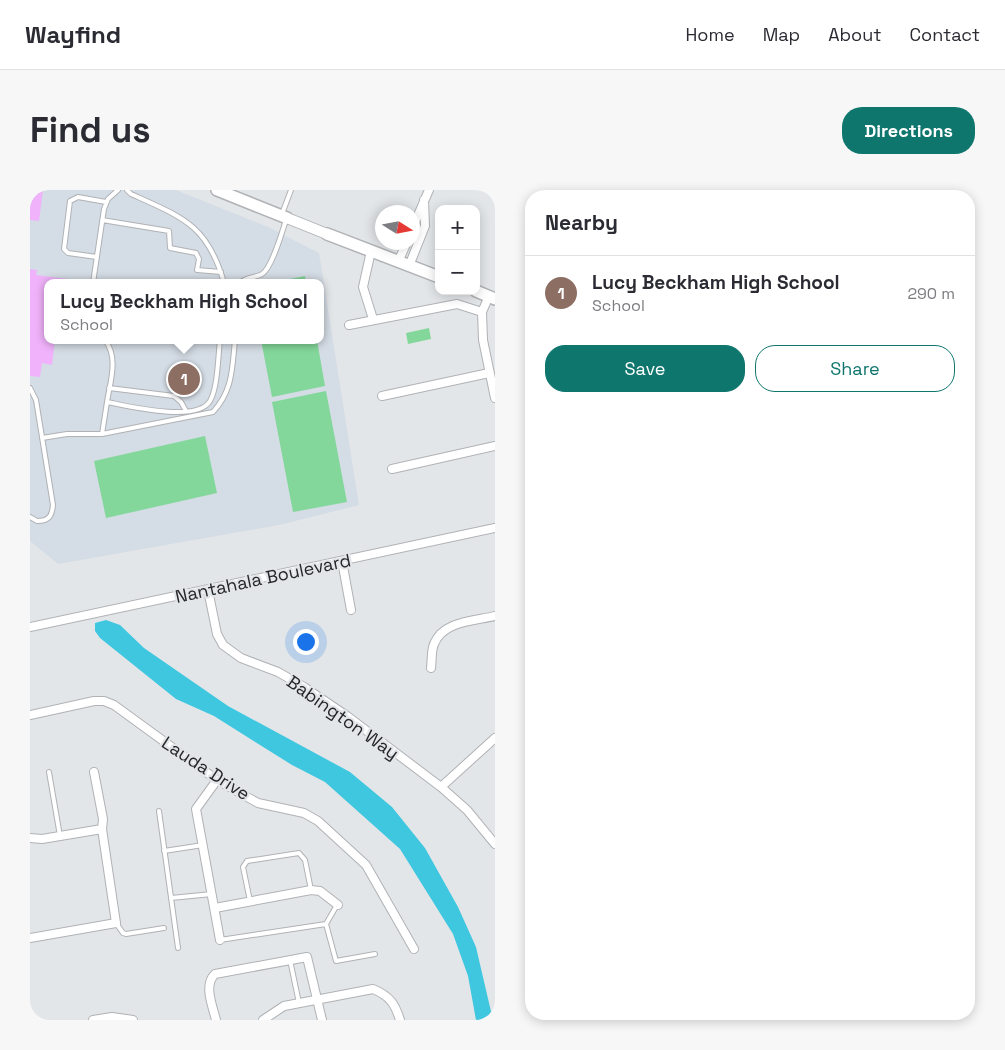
<!DOCTYPE html>
<html lang="en">
<head>
<meta charset="utf-8">
<style>
  body { margin:0; font-family:"Space Grotesk",sans-serif; background:#f7f7f7; color:#2b2b33 }
  .controls { position:absolute; right:15px; top:15px; display:grid; overflow:hidden; border-radius:10px; box-shadow:0 2px 12px #0003 }
  .controls button { width:45px; height:45px; display:grid; place-items:center; padding:0; border:0; border-bottom:1px solid #e1e1e2; background:#fff; color:#2b2b33; font:25px sans-serif }
  .compass { position:absolute; left:345px; top:15px; width:45px; height:45px; border-radius:50%; background:#fff; box-shadow:0 2px 12px #0003; rotate:101deg }
  .you { position:absolute; left:275px; top:451px; width:18px; height:18px; margin:-12px; border:4px solid #fff; border-radius:50%; background:#1a73e8; box-shadow:0 0 0 8px #1a73e833 }
  .badge { display:grid; place-items:center; width:32px; height:32px; border-radius:50%; background:#0f766e; color:#fff; font-size:16px; font-weight:700 }
  .pin { position:absolute; translate:-50% -50%; border:2px solid #fff; box-shadow:0 1px 5px #0006 }
  .popup { position:absolute; left:14px; top:89px; width:280px; height:65px; box-sizing:border-box; display:grid; place-content:center; border-radius:10px; background:#fff; filter:drop-shadow(0 1px 4px #0005); font-size:16px; white-space:nowrap; color:#7c7c81 }
  .popup b { font-size:19px; color:#2b2b33 }
  .popup::after { content:''; position:absolute; left:50%; top:100%; margin-left:-10px; border:10px solid transparent; border-top-color:#fff }
  .list { margin:0; padding:0; list-style:none }
  h2 { display:flex; justify-content:space-between; align-items:center; height:65px; margin:0; padding:0 20px; font-size:21px }
  h2 small { font-size:16px; font-weight:400; color:#7c7c81 }
  .list li { display:grid; grid-template-columns:32px 1fr auto; gap:15px; align-items:center; box-sizing:border-box; height:75px; padding:0 20px; border-top:1px solid #e1e1e2 }
  .list b { display:block; font-size:19px; white-space:nowrap }
  .list p { margin:0; font-size:16px; white-space:nowrap; color:#7c7c81 }
  .list em { font-size:16px; font-style:normal; color:#7c7c81 }
  .actions { display:flex; gap:10px; padding:15px 20px }
  .actions a { flex:1; padding:11px 0; border:1px solid #0f766e; border-radius:20px; text-align:center; font-size:18px; color:#0f766e }
  .actions .main { background:#0f766e; color:#fff }
  .map { position:relative; flex:none; width:465px; height:830px; overflow:hidden; border-radius:20px }
  header { display:flex; align-items:center; gap:30px; box-sizing:border-box; height:70px; padding:0 25px; background:#fff; border-bottom:1px solid #e1e1e2 }
  header strong { font-size:24px }
  nav { display:flex; gap:28px; margin-inline-start:auto; font-size:18px }
  .intro { display:flex; align-items:center; justify-content:space-between; box-sizing:border-box; height:120px; padding:0 30px }
  h1 { margin:0; font-size:35px }
  .button { padding:12px 22px; border-radius:20px; background:#0f766e; color:#fff; font-size:18px; font-weight:700 }
  main { display:flex; gap:30px; padding:0 30px }
  aside { flex:1; background:#fff; border-radius:20px; box-shadow:0 2px 12px #0003 }
  .map>svg:first-child { display:block }
  .built { fill:#d4dce5; fill-rule:evenodd }
  .green { fill:#84d79a }
  .water { fill:#3fc7e0 }
  .building { fill:#f0b2fa }
  .lines { fill:none; stroke-linecap:round; stroke-linejoin:round }
  .service-casing { stroke:#b0b2b5; stroke-width:6 }
  .minor-casing { stroke:#b0b2b5; stroke-width:10 }
  .tertiary-casing { stroke:#b0b2b5; stroke-width:12 }
  .secondary-casing { stroke:#b0b2b5; stroke-width:14 }
  .service { stroke:#fff; stroke-width:4 }
  .minor { stroke:#fff; stroke-width:8 }
  .tertiary { stroke:#fff; stroke-width:10 }
  .secondary { stroke:#fff; stroke-width:11 }
  .labels { text-anchor:middle; dominant-baseline:central; stroke-width:4.5; stroke-linejoin:round; paint-order:stroke }
  .street-label { font-size:18px; fill:#252627; stroke:#e3e6e9 }
</style>
</head>
<body>
<header>
<strong>Wayfind</strong>
<nav><a>Home</a><a>Map</a><a>About</a><a>Contact</a></nav>
</header>
<div class="intro"><h1>Find us</h1><a class="button">Directions</a></div>
<main>
<div class="map">
<svg width="465" height="830" viewBox="0 0 465 830">
  <rect width="100%" height="100%" fill="#e3e6e9"/>
  <path class="built" d="M0 0H146L238 37 289 63 329 315 249 335 28 374 0 351ZM18 93H290V150H18Z"/>
  <path class="green" d="M275 86 276 93H240Z
    M399 138 401 149 378 154 376 143Z
    M231 150H287L295 196 242 207Z
    M296 201 317 312 263 322 242 212Z
    M175 246 187 303 76 328 64 271Z"/>
  <path class="water" d="M76 430 90 435 114 458 198 516 320 582 362 617 395 658 428 717 446 757 463 830H446L438 786 423 744 370 659 295 592 262 575 184 526 146 509 70 448 65 441V433Z"/>
  <path class="building" d="M0 0H13L9 31 0 30Z
    M0 79 7 80 6 85 38 89V93H18V150H25L22 175 12 173 10 187 0 186Z"/>
  <g class="lines">
    <g class="service-casing">
      <path id="service" d="M97 0 101 4C152 27 178 35 194 93
        M252 24 261 0
        M72 30 139 41 140 58 166 63 169 69 167 80 191 82
        M67 67 38 63 34 59 40 11 48 7 76 12
        M63 93 74 19 78 9 88 0
        M210 93C216 87 225 88 232 84 242 78 252 42 256 30
        M75 150C89 168 80 192 77 212 98 216 167 233 180 211 188 197 188 166 190 150
        M0 198 6 210 23 315C22 326 19 331 7 331L0 327
        M79 198 144 206 151 212 156 221
        M72 244 183 222C203 200 202 179 205 150
        M12 248 37 244H72L77 212
        M19 582 30 646
        M129 621 148 758
        M134 661 173 655
        M141 708 182 704
        M220 711 213 677 217 671 269 663 275 670 281 700
        M86 733 93 743 96 744 134 738
        M296 734 307 715
        M190 750 296 734 306 771 345 764
        M260 770 269 813"/>
    </g>
    <g class="minor-casing">
      <path id="minor" d="M464 0H465
        M382 39 399 0
        M341 61 333 97 343 129
        M368 72 377 52
        M379 76 395 36 394 10
        M452 122 453 150 465 208
        M319 135 427 114 452 122 459 106
        M352 206 459 183
        M362 279 465 256
        M312 371 321 420
        M178 400 187 444 193 455 211 468 248 482 274 497 317 526 411 597 437 620 465 654
        M0 437 465 338
        M401 478C402 471 401 461 404 454 413 431 444 431 465 426
        M0 525 64 511H74L84 515 187 590 228 613 274 623 288 631 336 675 384 759
        M187 590 166 619 190 750
        M411 597 465 548
        M0 648 12 649 72 639
        M185 718 281 700 290 701 308 715
        M0 748 86 733 72 639 73 629 64 582
        M63 830 82 827 103 830
        M186 830C183 817 173 795 185 784L277 767 292 830
        M233 830 254 816 343 799C360 806 365 814 370 830"/>
    </g>
    <g class="tertiary-casing">
      <path id="tertiary" d="M257 28 297 44"/>
    </g>
    <g class="secondary-casing">
      <path id="secondary" d="M187 0 257 28
        M297 44 409 87
        M446 101 465 109"/>
    </g>
    <use href="#service" class="service"/>
    <use href="#minor" class="minor"/>
    <use href="#tertiary" class="tertiary"/>
    <use href="#secondary" class="secondary"/>
  </g>
  <g class="labels">
    <g class="street-label">
      <text transform="translate(233 388) rotate(-12)">Nantahala Boulevard</text>
      <text transform="translate(313 527) rotate(35)">Babington Way</text>
      <text transform="translate(176 578) rotate(33)">Lauda Drive</text>
    </g>
  </g>
</svg>
<div class="controls">
<button>+</button>
<button>−</button>
</div>
<svg class="compass" viewBox="-18 -18 36 36"><path d="M0-13l5 13h-10z" fill="#e53935"/><path d="M0 13l5-13h-10z" fill="#7c7c81"/></svg>
<div class="you"></div>
<div class="pin badge" style="left:154px;top:189px;background:#8d6e63">1</div>
<div class="popup"><b>Lucy Beckham High School</b>School</div>
</div>
<aside>
<h2>Nearby<small></small></h2>
<ul class="list">
<li><span class="badge" style="background:#8d6e63">1</span><div><b>Lucy Beckham High School</b><p>School</p></div><em>290 m</em></li>
</ul>
<div class="actions"><a class="main">Save</a><a>Share</a></div>
</aside>
</main>
</body>
</html>
